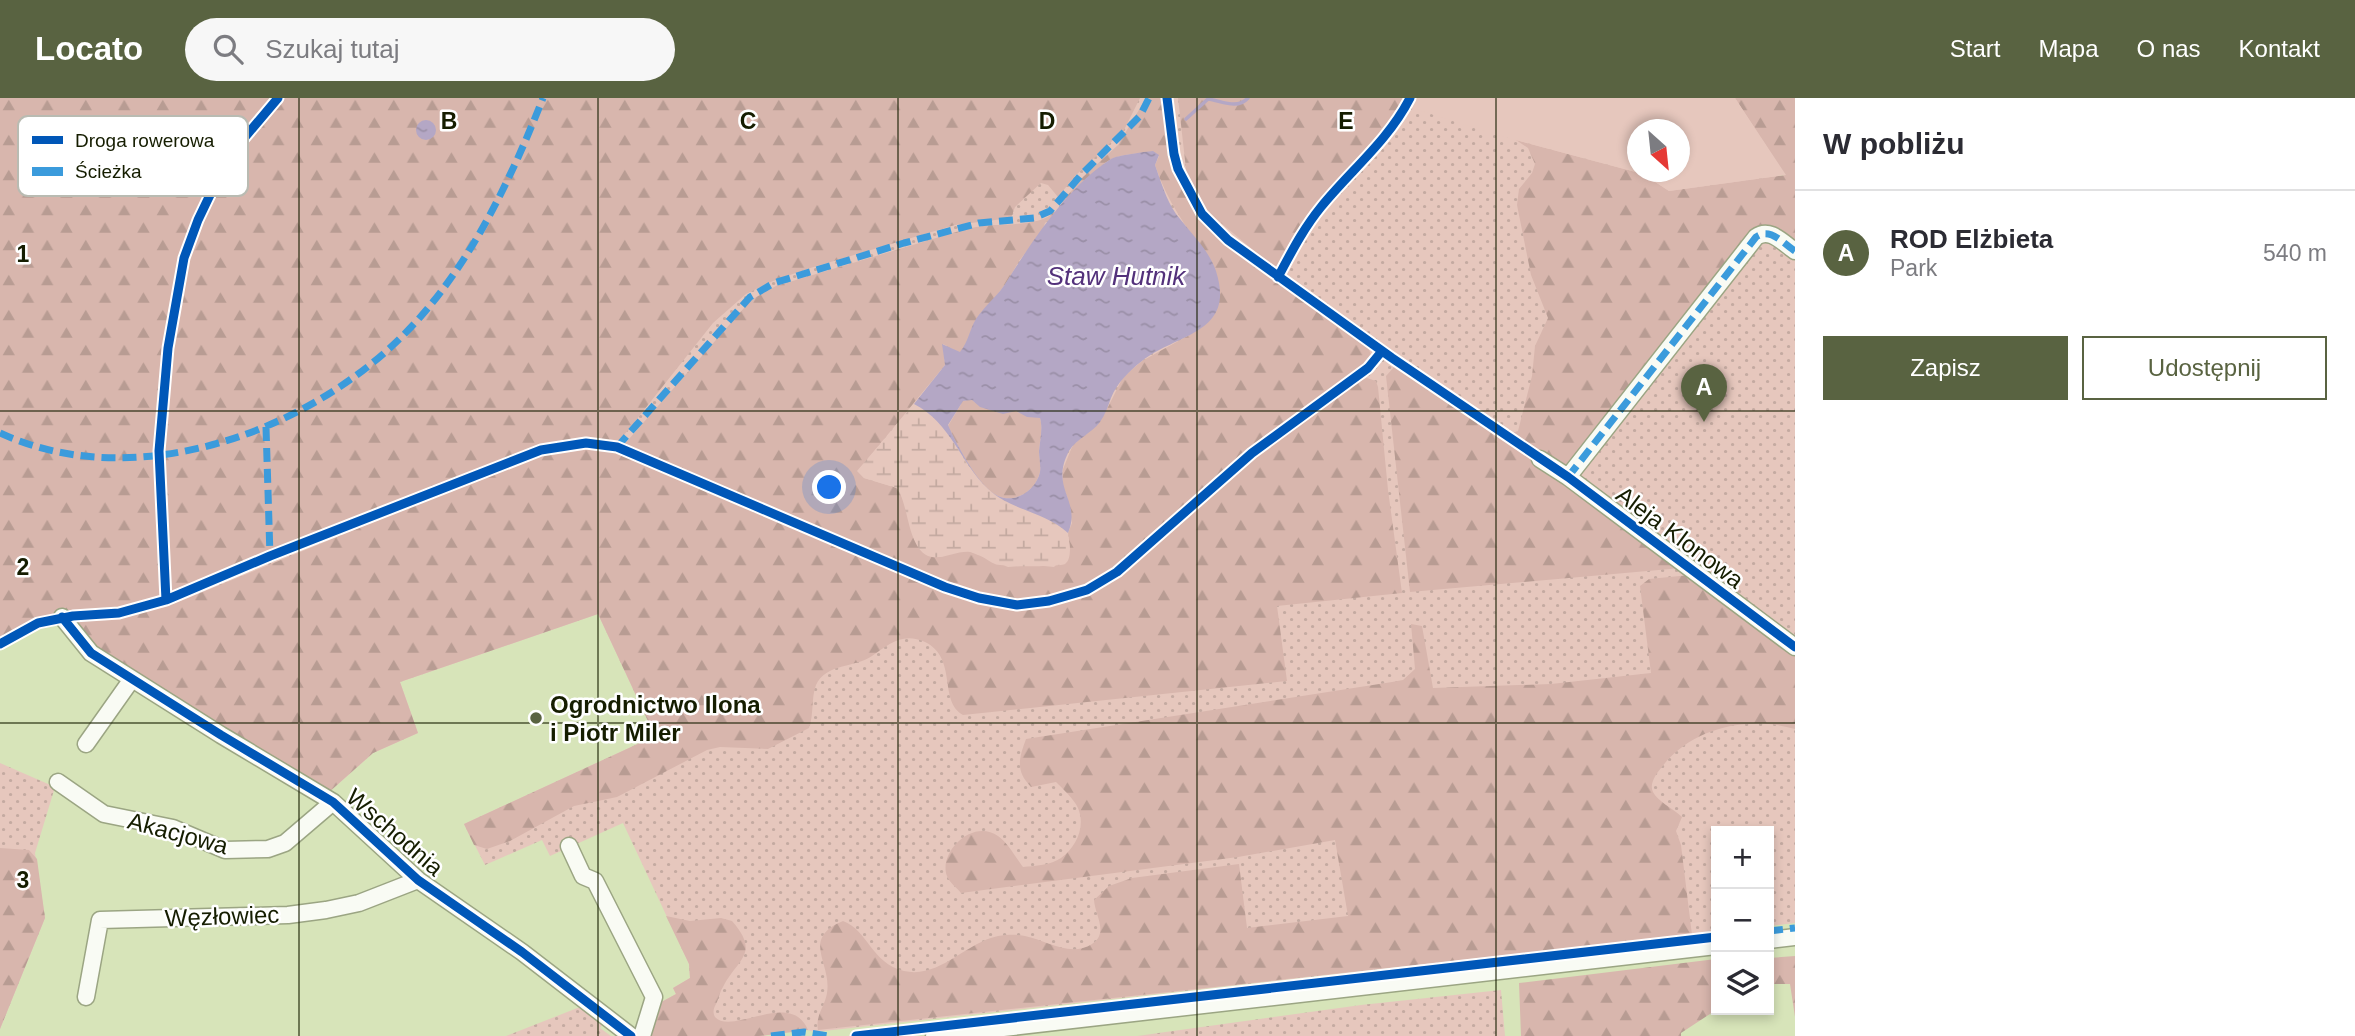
<!DOCTYPE html>
<html lang="pl">
<head>
<meta charset="utf-8">
<style>
  body { margin:0; font-family:Helvetica,sans-serif; background:#f7f7f7; color:#2b2b33 }
  .controls { position:absolute; right:21px; bottom:21px; display:grid; overflow:hidden; border-radius:0px; box-shadow:0 4px 10px #0003 }
  .controls button { width:63px; height:63px; display:grid; place-items:center; padding:0; border:0; border-bottom:2px solid #e1e1e2; background:#fff; color:#2b2b33; font:35px sans-serif }
  .compass { position:absolute; left:1627px; top:21px; width:63px; height:63px; border-radius:50%; background:#fff; box-shadow:0 4px 10px #0003; rotate:153deg }
  .you { position:absolute; left:830px; top:390px; width:24px; height:24px; margin:-18px; border:5px solid #fff; border-radius:50%; background:#1a73e8; box-shadow:0 0 0 10px #1a73e833 }
  .badge { display:grid; place-items:center; width:46px; height:46px; border-radius:50%; background:#596341; color:#fff; font-size:23px; font-weight:700 }
  .pin { position:absolute; translate:-50% -58px; filter:drop-shadow(0 2px 4px #0008) }
  .pin::after { content:''; position:absolute; top:37px; width:24px; height:21px; background:inherit; clip-path:polygon(0 0,100% 0,50% 100%) }
  .list { margin:0; padding:0; list-style:none }
  h2 { display:flex; justify-content:space-between; align-items:center; height:91px; margin:0; padding:0 28px; font-size:30px }
  h2 small { font-size:23px; font-weight:400; color:#7c7c81 }
  .list li { display:grid; grid-template-columns:46px 1fr auto; gap:21px; align-items:center; box-sizing:border-box; height:126px; padding:0 28px; border-top:2px solid #e1e1e2 }
  .list b { display:block; font-size:26px; white-space:nowrap }
  .list p { margin:0; font-size:23px; white-space:nowrap; color:#7c7c81 }
  .list em { font-size:23px; font-style:normal; color:#7c7c81 }
  .actions { display:flex; gap:14px; padding:21px 28px }
  .actions a { flex:1; padding:16px 0; border:2px solid #596341; border-radius:0px; text-align:center; font-size:24px; color:#596341 }
  .actions .main { background:#596341; color:#fff }
  .icon { flex:none; width:38px; height:38px; fill:none; stroke:currentColor; stroke-width:2; stroke-linecap:round; stroke-linejoin:round }
  .map { position:relative; flex:none; width:1795px; height:938px; overflow:hidden }
  header { display:flex; align-items:center; gap:42px; box-sizing:border-box; height:98px; padding:0 35px; background:#596341; color:#fff }
  header strong { font-size:33px }
  nav { display:flex; gap:38px; margin-inline-start:auto; font-size:24px }
  .search { width:490px; height:63px; background:#f7f7f7; display:flex; align-items:center; gap:18px; box-sizing:border-box; padding:0 24px; border-radius:38px; color:#7c7c81; font-size:26px }
  main { display:flex }
  aside { flex:1; background:#fff }
  .map>svg:first-child { display:block }
  .green { fill:url(#green-dots); fill-rule:evenodd }
  .forest { fill:url(#forest-firs) }
  .wetland { fill:url(#wetland-marsh) }
  .pitch { fill:#e6c7bd; fill-rule:evenodd }
  .water { fill:url(#water-ripples); fill-rule:evenodd }
  .lines { fill:none; stroke-linecap:round; stroke-linejoin:round }
  .stream { stroke:#b4a7c5; stroke-width:3.5 }
  .minor-casing { stroke:#9ba583; stroke-width:19 }
  .minor { stroke:#f9fbf4; stroke-width:16 }
  .quiet { stroke:#3b9bdc; stroke-width:7; stroke-dasharray:14 7; stroke-linecap:butt }
  .cycleway-casing { stroke:#fff; stroke-width:13 }
  .cycleway { stroke:#0057b8; stroke-width:9 }
  .grid { fill:none; stroke:#151d00; stroke-width:2; stroke-opacity:0.55 }
  .poi-dot { fill:#596341; stroke:#fff; stroke-width:2.5 }
  .labels { text-anchor:middle; dominant-baseline:central; stroke-width:5; stroke-linejoin:round; paint-order:stroke }
  .street-label { font-size:24px; fill:#151d00; stroke:#fff }
  .poi-label { font-size:24px; font-weight:bold; fill:#151d00; stroke:#fff; text-anchor:start }
  .water-label { font-size:26px; font-style:italic; fill:#53317b; stroke:#fff }
  .key { fill:#fff; stroke:#b9bbb2; stroke-width:2 }
  .key-label { font-size:19px; fill:#151d00 }
  .grid-label { font-size:23px; text-anchor:middle; font-weight:bold; fill:#151d00; stroke:#fff; stroke-width:5; stroke-linejoin:round; paint-order:stroke }
</style>
</head>
<body>
<header>
<strong>Locato</strong>
<div class="search"><svg class="icon" aria-label="search" viewBox="0 0 24 24"><circle cx="10" cy="10" r="6"/><path d="M15 15l6 6"/></svg>Szukaj tutaj</div>
<nav><a>Start</a><a>Mapa</a><a>O nas</a><a>Kontakt</a></nav>
</header>
<main>
<div class="map">
<svg width="1795" height="938" viewBox="0 0 1795 938">
  <defs>
    <pattern id="green-dots" width="8" height="8" patternUnits="userSpaceOnUse" patternTransform="scale(1.75)"><rect width="8" height="8" fill="#e6c7bd"/><path d="M2 2h.1M6 6h.1" fill="none" stroke="#c4aaa1" stroke-width="1.8" stroke-linecap="round"/></pattern>
    <pattern id="forest-firs" width="22" height="20" patternUnits="userSpaceOnUse" patternTransform="scale(1.75)"><rect width="22" height="20" fill="#d8b6ad"/><path d="M5 1l3.5 6h-7zM16 11l3.5 6h-7z" fill="#b89c93"/></pattern>
    <pattern id="wetland-marsh" width="20" height="14" patternUnits="userSpaceOnUse" patternTransform="scale(1.75)"><rect width="20" height="14" fill="#e6c7bd"/><path d="M1 5h8M5 5V1M11 12h8M15 12V8" fill="none" stroke="#c4aaa1"/></pattern>
    <pattern id="water-ripples" width="26" height="14" patternUnits="userSpaceOnUse" patternTransform="scale(1.75)"><rect width="26" height="14" fill="#b4a7c5"/><path d="M2 4q2-2 4 0t4 0M15 11q2-2 4 0t4 0" fill="none" stroke="#9a8fa7"/></pattern>
  </defs>
  <rect width="100%" height="100%" fill="#d7e4b9"/>
  <path class="green" d="M0 0H1795L1766 131 1568 373 1795 554V825L1769 828V733H1716V834L815 934 807 932 759 938 656 907 676 896 673 890 690 880 689 866 623 725 550 758 542 742 485 767 464 726 655 638 598 516 400 584 418 635 373 655 328 695 222 633 67 517 39 524 0 546ZM1638 32H1680V74H1638Z
    M1772 139 1795 162V540L1572 376 1756 141Z
    M0 665 55 689 35 755 45 820 0 931Z
    M1501 892 1505 938H1137L1361 907Z
    M585 907 605 923 600 930 611 938H506Z"/>
  <path class="forest" d="M0 0H1140L1124 32 1075 78 1058 99 1048 87 1041 85 1015 109 1011 120 955 127 807 171 773 183 746 196 713 225 617 346 585 342 539 349 168 503 69 519 67 517 39 524 0 546Z
    M1146 0H1163C1166 56 1178 96 1216 139L1367 246 1371 257 1365 266 1270 335 1115 471 1085 489 1049 499 1016 502 977 494 944 484 622 349 751 202 776 188 956 134C965 131 974 129 983 128 1001 126 1041 128 1053 115L1055 117 1045 125 1042 134 1019 163 1007 184 972 230 969 242 960 255 943 246 945 267 858 373 864 380 897 390C910 409 907 431 922 452L941 459 954 454 968 453 1008 469 1034 467 1054 469 1070 452 1068 435 1072 425 1067 398 1062 388 1063 371 1072 349 1108 309 1123 279 1142 263 1191 236 1209 159C1186 130 1167 103 1155 67L1159 58C1147 54 1127 55 1114 60 1101 64 1074 94 1064 106L1062 104 1083 79 1118 47Z
    M1178 0H1407L1387 34 1315 112 1294 143 1278 173 1208 114 1187 80Z
    M1735 0H1795V149L1766 131 1568 373 1509 336 1518 333 1532 278 1535 248 1548 220 1531 177 1517 107 1519 91 1532 75 1535 66 1528 50 1516 42 1643 76 1669 93 1785 77Z
    M1395 268 1563 380 1681 470 1410 494 1386 278Z
    M1367 280 1376 283 1378 289 1388 392 1402 495 1277 508 1287 583 963 617C938 603 958 560 925 544 903 534 889 546 872 558 855 570 826 565 816 587 811 600 814 616 809 630L768 651 720 649 707 652 617 699 574 708 510 743 487 751 474 747 464 726 655 638 598 516 400 584 418 635 373 655 328 695 94 553 72 524 166 509 542 355 586 348 616 352 944 492C979 503 1012 512 1048 506 1122 493 1192 410 1249 363 1284 336 1320 311 1356 284Z
    M972 302C983 312 997 310 1011 313 1021 314 1030 318 1040 320 1043 330 1040 342 1039 352 1039 359 1041 367 1040 374 1036 392 1016 406 998 398 978 389 957 347 948 328L963 303Z
    M1690 477 1795 554V631C1748 617 1691 630 1661 670 1656 676 1649 686 1653 694 1657 703 1674 711 1682 719L1676 733 1681 747 1692 837 818 932C815 918 825 908 827 895 832 865 800 841 843 823 868 832 871 865 904 873 939 881 965 845 998 838 1006 837 1016 836 1025 838 1046 842 1070 860 1092 846 1109 835 1095 817 1094 802L1109 788 1132 780 1239 766 1247 830 1348 818 1335 742 1238 759 961 795C957 790 949 784 947 778 938 755 972 720 998 738 1008 745 1016 760 1023 769 1035 768 1051 767 1061 760 1076 749 1086 729 1078 710 1074 701 1063 691 1056 684L1031 689C1015 673 1019 660 1026 641L1392 584 1403 582 1415 571 1411 526 1422 528 1433 590 1551 586 1651 575 1640 488 1649 481Z
    M0 750 29 752 37 761 45 820 0 931Z
    M666 818 690 823 721 820 732 823C761 856 737 861 723 889 720 893 719 899 717 904 714 910 712 913 715 919 732 938 791 891 808 932L759 938H648L656 907 676 896 673 890 690 880 689 866Z
    M1795 858V919L1790 886H1769V860Z
    M1716 861V912L1681 935V938H1521L1519 885Z"/>
  <path class="wetland" d="M914 306C953 327 959 364 988 391 1012 413 1045 413 1068 435 1069 443 1073 460 1065 466 1060 469 1001 469 995 466 986 462 981 456 971 454 957 452 941 463 928 458 907 448 909 407 897 390L864 380 857 373Z"/>
  <path class="pitch" d="M1416 0H1735L1786 77 1669 93 1643 76 1504 39 1412 10ZM1638 32H1680V74H1638Z"/>
  <path class="water" d="M416 32a10 10 0 1 1 20 0a10 10 0 1 1-20 0Z
    M1153 53 1159 57 1155 67C1161 84 1166 101 1176 116 1189 133 1209 152 1216 173 1236 236 1178 235 1142 263 1129 273 1117 285 1111 300 1108 308 1105 317 1100 324 1092 335 1076 341 1069 353 1049 391 1082 402 1068 435 1044 413 1012 413 988 391 960 364 951 325 914 306L945 267 942 246 960 254C969 242 969 233 976 221 985 207 999 197 1007 183 1033 142 1069 87 1111 61 1118 57 1144 54 1153 53ZM972 302 980 309 1003 316 1016 313 1027 319 1040 320C1043 330 1040 342 1039 353 1039 359 1041 368 1040 374 1036 392 1016 406 998 398 978 388 957 347 948 327L963 303Z"/>
  <g class="lines">
    <path class="stream" d="M1186 21 1208 1C1222 3 1237 12 1248 0"/>
    <g class="minor-casing">
      <path id="minor" d="M1540 361 1568 379 1795 549
        M1568 379 1756 139C1770 129 1783 145 1795 153
        M62 519 91 555 221 637 333 704 418 782 522 854 631 938
        M86 646 132 581
        M58 684 104 716 173 730 225 752 268 751 285 745 333 704
        M569 748 583 778 595 783 654 899 642 938
        M1769 842 1795 839
        M86 899 100 822 288 817 326 812 359 805 418 782
        M934 938 1716 848"/>
    </g>
    <use href="#minor" class="minor"/>
    <path class="quiet" d="M266 329 270 458
      M0 335C140 400 326 329 422 217 476 155 513 76 543 0
      M617 349 750 199 774 185 904 145 979 125 1034 120 1050 113 1081 77 1140 18 1149 0
      M1568 379 1756 139C1770 129 1783 145 1795 153
      M1769 833 1795 830
      M771 938 804 934 829 938"/>
    <g class="cycleway-casing">
      <path id="cycleway" d="M1167 0 1174 56 1178 71 1202 116 1228 142 1392 260 1568 379 1795 549
        M1278 179C1291 155 1303 131 1321 109 1351 72 1388 43 1410 0
        M166 502 159 353 168 250 184 160 198 122 220 76 240 45 278 0
        M62 519 91 555 221 637 333 704 418 782 522 854 631 938
        M0 546 38 525 73 518 119 515 166 502 270 458 541 352 586 345 617 349 945 489 979 500 1017 507 1049 503 1087 492 1117 474 1252 355 1368 270 1382 253
        M856 938 1716 839"/>
    </g>
    <use href="#cycleway" class="cycleway"/>
  </g>
  <path class="grid" d="M299 0V938M598 0V938M898 0V938M1197 0V938M1496 0V938M0 313H1795M0 625H1795"/>
  <circle class="poi-dot" cx="536" cy="620" r="7"/>
  <g class="labels">
    <g class="street-label">
      <text transform="translate(1680 439) rotate(37)">Aleja Klonowa</text>
      <text transform="translate(395 734) rotate(41)">Wschodnia</text>
      <text transform="translate(178 735) rotate(15)">Akacjowa</text>
      <text transform="translate(222 818) rotate(-2)">Węzłowiec</text>
    </g>
    <g class="poi-label">
      <text x="550" y="606">Ogrodnictwo Ilona<tspan x="550" dy="28">i Piotr Miler</tspan></text>
    </g>
    <g class="water-label">
      <text x="1116" y="178">Staw Hutnik</text>
    </g>
  </g>
  <rect x="18" y="18" width="230" height="80" rx="10" class="key"/>
  <rect x="32" y="38" width="31" height="8" fill="#0057b8"/>
  <rect x="32" y="69" width="31" height="9" fill="#3b9bdc"/>
  <g class="key-label">
    <text x="75" y="49">Droga rowerowa</text>
    <text x="75" y="80">Ścieżka</text>
  </g>
  <g class="grid-label">
    <text x="449" y="31">B</text>
    <text x="748" y="31">C</text>
    <text x="1047" y="31">D</text>
    <text x="1346" y="31">E</text>
    <text x="23" y="164">1</text>
    <text x="23" y="477">2</text>
    <text x="23" y="790">3</text>
  </g>
</svg>
<div class="controls">
<button>+</button>
<button>−</button>
<button><svg class="icon" aria-label="layers" viewBox="0 0 24 24"><path d="M12 4l9 5-9 5-9-5zM3 14l9 5 9-5"/></svg></button>
</div>
<svg class="compass" viewBox="-18 -18 36 36"><path d="M0-13l5 13h-10z" fill="#e53935"/><path d="M0 13l5-13h-10z" fill="#7c7c81"/></svg>
<div class="you"></div>
<div class="pin badge" style="left:1704px;top:324px">A</div>
</div>
<aside>
<h2>W pobliżu<small></small></h2>
<ul class="list">
<li><span class="badge">A</span><div><b>ROD Elżbieta</b><p>Park</p></div><em>540 m</em></li>
</ul>
<div class="actions"><a class="main">Zapisz</a><a>Udostępnij</a></div>
</aside>
</main>
</body>
</html>
